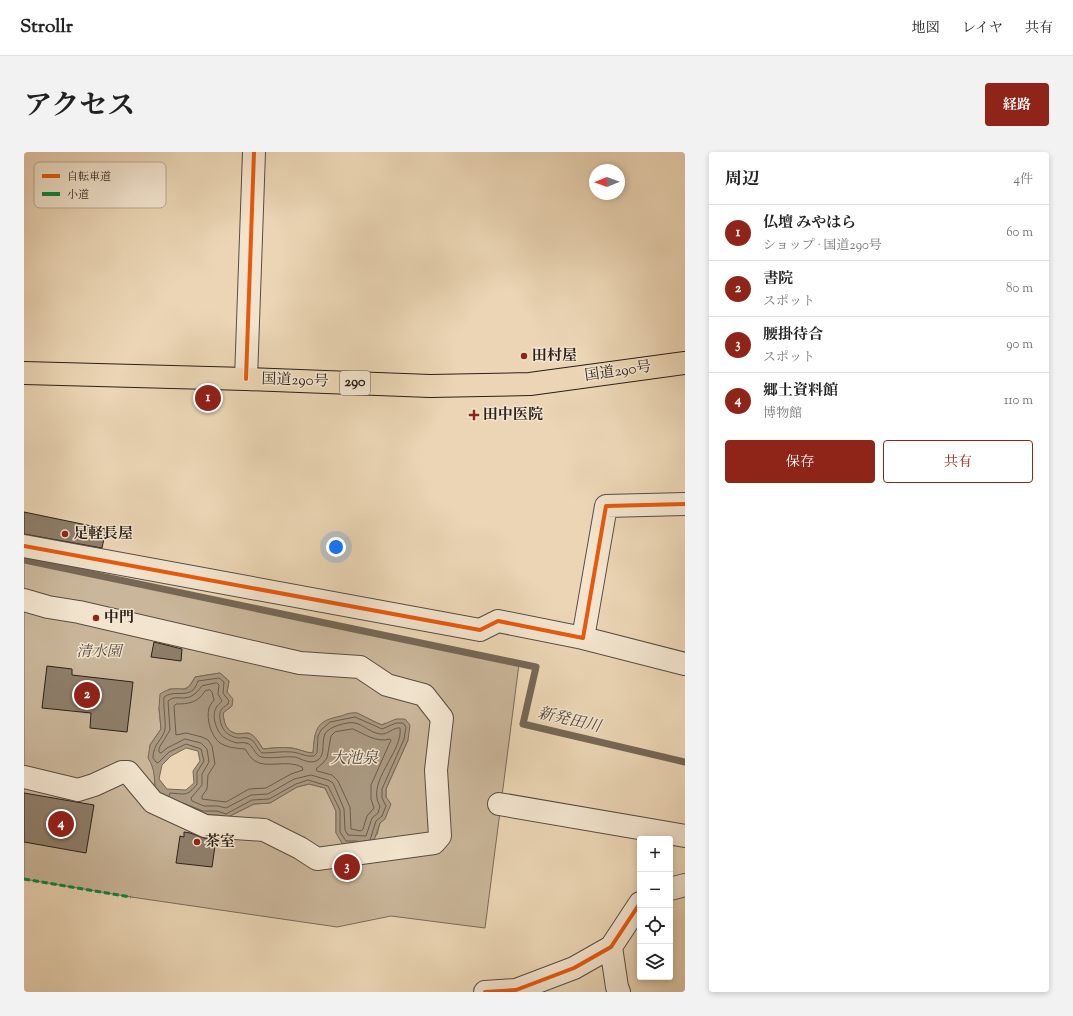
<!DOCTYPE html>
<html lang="ja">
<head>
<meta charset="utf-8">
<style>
  body { margin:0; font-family:"Sorts Mill Goudy","Noto Serif JP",serif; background:#f2f2f2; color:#222 }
  .controls { position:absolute; right:12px; bottom:12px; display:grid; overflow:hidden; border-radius:4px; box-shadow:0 2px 6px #0003 }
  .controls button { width:36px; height:36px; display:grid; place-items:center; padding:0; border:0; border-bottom:1px solid #e0e0e0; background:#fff; color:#222; font:20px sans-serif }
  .compass { position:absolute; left:565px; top:12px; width:36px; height:36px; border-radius:50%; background:#fff; box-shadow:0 2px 6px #0003; rotate:269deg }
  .you { position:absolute; left:312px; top:395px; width:14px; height:14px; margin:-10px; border:3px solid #fff; border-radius:50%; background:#1a73e8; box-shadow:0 0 0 6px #1a73e833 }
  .badge { display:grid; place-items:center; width:26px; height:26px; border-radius:50%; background:#8f2418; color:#fff; font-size:13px; font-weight:700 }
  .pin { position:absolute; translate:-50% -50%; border:2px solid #fff; box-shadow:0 1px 4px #0006 }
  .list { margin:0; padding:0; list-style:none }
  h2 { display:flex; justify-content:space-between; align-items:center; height:52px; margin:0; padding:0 16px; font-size:17px }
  h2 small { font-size:13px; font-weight:400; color:#767676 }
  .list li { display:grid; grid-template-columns:26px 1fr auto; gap:12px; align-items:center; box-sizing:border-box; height:56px; padding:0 16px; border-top:1px solid #e0e0e0 }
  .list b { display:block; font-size:15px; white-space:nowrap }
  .list p { margin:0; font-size:13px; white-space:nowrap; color:#767676 }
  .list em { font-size:13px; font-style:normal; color:#767676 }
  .actions { display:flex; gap:8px; padding:12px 16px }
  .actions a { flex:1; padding:9px 0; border:1px solid #8f2418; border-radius:4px; text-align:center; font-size:14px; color:#8f2418 }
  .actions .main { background:#8f2418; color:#fff }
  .icon { flex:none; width:22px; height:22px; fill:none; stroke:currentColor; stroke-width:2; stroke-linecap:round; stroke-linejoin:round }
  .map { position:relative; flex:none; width:661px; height:840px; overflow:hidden; border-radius:4px }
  header { display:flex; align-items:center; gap:24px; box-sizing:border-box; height:56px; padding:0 20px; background:#fff; border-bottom:1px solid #e0e0e0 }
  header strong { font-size:19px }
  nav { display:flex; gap:22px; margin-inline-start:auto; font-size:14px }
  .intro { display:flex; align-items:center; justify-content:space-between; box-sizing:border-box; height:96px; padding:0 24px }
  h1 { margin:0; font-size:28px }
  .button { padding:10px 18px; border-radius:4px; background:#8f2418; color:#fff; font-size:14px; font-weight:700 }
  main { display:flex; gap:24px; padding:0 24px }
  aside { flex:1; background:#fff; border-radius:4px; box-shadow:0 2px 6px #0003 }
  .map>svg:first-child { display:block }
  .green { fill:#cab69a; stroke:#7a6a5a; fill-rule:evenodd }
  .water { fill:#a9977f; stroke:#766756; fill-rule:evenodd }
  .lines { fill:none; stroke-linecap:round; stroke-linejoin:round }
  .shore { stroke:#6a5b4c; stroke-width:1 }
  .stream { stroke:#766756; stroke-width:7 }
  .building { fill:#8e7e6a; stroke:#2a1f19 }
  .minor-casing { stroke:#5a4c40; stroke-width:24 }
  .highway-casing { stroke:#2a1f19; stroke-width:24 }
  .minor { stroke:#f2e4ce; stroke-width:22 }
  .highway { stroke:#ebd5b4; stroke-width:22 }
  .quiet { stroke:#00873e; stroke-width:3; stroke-dasharray:6 3; stroke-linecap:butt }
  .cycleway-casing { stroke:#f2e4ce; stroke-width:6 }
  .cycleway { stroke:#e8590c; stroke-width:4 }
  .poi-dot { fill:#8f2418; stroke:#f2e4ce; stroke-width:1.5 }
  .labels { text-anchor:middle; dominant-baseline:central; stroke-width:3; stroke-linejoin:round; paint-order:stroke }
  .shield { fill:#f2e4ce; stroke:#665a4f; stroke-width:1 }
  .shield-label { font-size:14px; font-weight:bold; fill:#2a1f19 }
  .poi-label { font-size:15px; font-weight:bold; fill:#2a1f19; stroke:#f2e4ce; text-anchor:start }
  .street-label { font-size:15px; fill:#2a1f19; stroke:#f2e4ce }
  .park-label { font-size:15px; font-style:italic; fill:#5a4c40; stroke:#f2e4ce }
  .water-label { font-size:16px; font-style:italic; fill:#56493d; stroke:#f2e4ce }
  .key { fill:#f2e4ce; stroke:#b6a998; stroke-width:1 }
  .key-label { font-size:11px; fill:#2a1f19 }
</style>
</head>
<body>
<header>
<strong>Strollr</strong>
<nav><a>地図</a><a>レイヤ</a><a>共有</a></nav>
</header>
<div class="intro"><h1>アクセス</h1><a class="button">経路</a></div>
<main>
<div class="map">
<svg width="661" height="840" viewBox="0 0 661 840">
  <rect width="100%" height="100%" fill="#ebd5b4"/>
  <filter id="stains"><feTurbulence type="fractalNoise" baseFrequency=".005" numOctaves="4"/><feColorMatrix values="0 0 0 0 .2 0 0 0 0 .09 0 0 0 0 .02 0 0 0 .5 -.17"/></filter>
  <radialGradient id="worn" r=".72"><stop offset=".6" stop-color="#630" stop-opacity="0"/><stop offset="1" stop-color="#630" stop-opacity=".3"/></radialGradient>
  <path class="green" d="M0 408 495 512 461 776 367 764 313 775 107 745 0 727ZM196 521 205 529 203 540 208 554 199 561C200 571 202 580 214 582 217 582 221 581 224 581 231 583 235 591 239 597 248 596 259 595 268 596 275 597 282 601 289 601L291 583 332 561 358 573 361 571 384 588 362 637V645L353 683 312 681V659L301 636 285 632 273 635 246 651 230 652 202 666 193 663H178L131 638V623L126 593 137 577 135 556 145 537C160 537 163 540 171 525Z"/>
  <path class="water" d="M196 521 205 529 203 540 209 547 208 554 199 561C200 571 202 580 214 582 217 582 221 581 224 581 231 583 235 591 239 597 248 596 258 595 266 596 274 596 281 601 289 601 291 576 292 569 317 564 322 562 328 560 333 561 341 564 349 570 358 573L372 567H381L386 573 384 588 362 637V645L367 652 361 667 356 671 348 694 319 693 312 681V659L301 636 285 632 273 635 246 651 230 652 202 666 193 663H178L132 644C130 630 132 618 124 606L126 593 137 577 135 556 136 542C138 541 142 538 144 538 160 533 161 545 171 525ZM162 596 174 599 176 609 169 619 170 631 162 638 143 637 135 627 138 613 147 604Z"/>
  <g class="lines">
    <path class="shore" d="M193 531 195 533 194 542 198 549C196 552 193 553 192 556 187 564 193 582 201 586 204 588 209 590 213 591 215 591 219 590 222 591 229 592 230 602 237 605 248 607 259 604 271 605 278 607 286 613 294 608 302 602 297 590 301 582 304 575 324 569 331 571 340 573 347 581 356 582 364 583 369 575 376 576 379 597 349 624 353 646 353 649 355 652 356 654L354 661 348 666 342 684 324 683 321 678 320 657 309 631 304 628 287 623 270 627 244 642 227 643 202 656 194 654H180L168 649 167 646 178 633V622L185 610 183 597 177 591 161 587 143 596 137 601 135 600V596L146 578 144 549C154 540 163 555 178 534Z
      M186 538 188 540 190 548C188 551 186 553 185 556 182 567 187 584 196 591 204 596 212 596 221 597 224 601 226 606 231 609 242 617 263 607 278 615L279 618 267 622 242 636 225 637 202 650 178 647V644L183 637 184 623 191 612 188 594 184 588 178 585 162 581 152 583 150 554 152 552C164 552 174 551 181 539Z
      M329 577C341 582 352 591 366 587L367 588 347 633V647L350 656 343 664 339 677 337 679 327 677 326 655 314 629 308 623 293 619 292 617 299 611 303 606 307 584 311 580Z
      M145 644 146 641C161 642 163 645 173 632V620L180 609 177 597 162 592 145 600 134 611 132 610 129 606C129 591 139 588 141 577 142 569 139 555 140 545 149 538 161 545 169 538 171 536 173 532 174 529L195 526 200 530 199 541 205 549 204 552C197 557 195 558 196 567 197 577 203 584 214 586 218 586 222 585 226 587 232 590 233 597 238 601 248 601 258 599 268 600 276 601 282 605 290 604L293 601 294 584 297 578 306 570 331 565 358 577 372 571H379L382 575 380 587 358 637V646L362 654 358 664 352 669 346 688
      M159 651 179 659H193L202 662 228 648 245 647 272 632 284 628 304 634 316 658V680L322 689H333"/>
    <path class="stream" d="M0 408 512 515 499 572 661 610"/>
  </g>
  <path class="building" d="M0 360 82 377 78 396 0 382Z
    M130 490 158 497 157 509 127 505Z
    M23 514 48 517V523L109 530 103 580 66 576 67 561 18 556Z
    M0 641 70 653 62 701 0 690Z
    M160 680 166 681 180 686 192 687 188 715 152 711 156 684 160 685Z"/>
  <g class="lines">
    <g class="minor-casing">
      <path id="minor" d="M222 227 230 0
        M0 394 456 478 474 469 559 486 582 354 661 352
        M0 448 24 455 55 460 276 511 336 515 363 533 400 543 418 566 412 618 416 684 410 691 293 707 276 696 240 678 181 674 129 650 104 620H98L70 633 54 638 0 625
        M559 486 661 512
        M475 652 661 684
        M646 737 661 733
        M587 795 593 835 595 840
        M461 840 492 838 550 816 587 795 616 751"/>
    </g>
    <g class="highway-casing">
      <path id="highway" d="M0 221 222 227 406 234 506 232 661 211"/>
    </g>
    <use href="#minor" class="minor"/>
    <use href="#highway" class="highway"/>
    <path class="quiet" d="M0 727 107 745"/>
    <g class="cycleway-casing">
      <path id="cycleway" d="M222 227 230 0
        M0 394 456 478 474 469 559 486 582 354 661 352
        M461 840 492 838 550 816 587 795 616 751"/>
    </g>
    <use href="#cycleway" class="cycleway"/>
  </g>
  <g class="poi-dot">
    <circle cx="500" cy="204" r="4"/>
    <path d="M448 257h4v4h4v4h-4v4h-4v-4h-4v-4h4z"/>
    <circle cx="41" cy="382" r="4"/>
    <circle cx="72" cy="466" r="4"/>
    <circle cx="173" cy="690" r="4"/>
  </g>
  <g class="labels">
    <rect class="shield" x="316" y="219" width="30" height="24" rx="3"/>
    <g class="shield-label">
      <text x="331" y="231">290</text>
    </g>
    <g class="poi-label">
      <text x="508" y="204">田村屋</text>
      <text x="459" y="263">田中医院</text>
      <text x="49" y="382">足軽長屋</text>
      <text x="80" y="466">中門</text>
      <text x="181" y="690">茶室</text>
    </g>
    <g class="street-label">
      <text transform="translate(594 220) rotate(-8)">国道290号</text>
      <text transform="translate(271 229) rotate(2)">国道290号</text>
    </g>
    <g class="park-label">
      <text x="75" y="500">清水園</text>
    </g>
    <g class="water-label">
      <text transform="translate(545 569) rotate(13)">新発田川</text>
      <text x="330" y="607">大池泉</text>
    </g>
  </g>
  <rect x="10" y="10" width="132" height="46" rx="6" class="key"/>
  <rect x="18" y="22" width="18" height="4" fill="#e8590c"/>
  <rect x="18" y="40" width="18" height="4" fill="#00873e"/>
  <g class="key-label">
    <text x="43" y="28">自転車道</text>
    <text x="43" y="46">小道</text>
  </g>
  <rect width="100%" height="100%" filter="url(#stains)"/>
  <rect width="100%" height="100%" fill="url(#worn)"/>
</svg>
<div class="controls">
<button>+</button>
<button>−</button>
<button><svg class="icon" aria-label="locate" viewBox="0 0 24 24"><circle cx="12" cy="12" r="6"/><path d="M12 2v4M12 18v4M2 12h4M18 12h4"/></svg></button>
<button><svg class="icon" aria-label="layers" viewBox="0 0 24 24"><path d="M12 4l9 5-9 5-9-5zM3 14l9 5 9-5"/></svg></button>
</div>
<svg class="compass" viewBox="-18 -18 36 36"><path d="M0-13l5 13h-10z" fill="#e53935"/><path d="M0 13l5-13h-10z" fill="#767676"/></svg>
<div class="you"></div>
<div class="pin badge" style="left:184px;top:246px">1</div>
<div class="pin badge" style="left:63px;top:543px">2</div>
<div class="pin badge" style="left:323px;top:715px">3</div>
<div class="pin badge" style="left:37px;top:672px">4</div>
</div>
<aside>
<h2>周辺<small>4件</small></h2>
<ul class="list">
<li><span class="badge">1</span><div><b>仏壇 みやはら</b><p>ショップ · 国道290号</p></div><em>60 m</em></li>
<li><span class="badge">2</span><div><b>書院</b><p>スポット</p></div><em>80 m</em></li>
<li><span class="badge">3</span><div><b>腰掛待合</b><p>スポット</p></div><em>90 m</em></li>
<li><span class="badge">4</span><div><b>郷土資料館</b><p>博物館</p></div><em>110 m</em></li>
</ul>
<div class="actions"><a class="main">保存</a><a>共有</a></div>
</aside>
</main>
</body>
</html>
